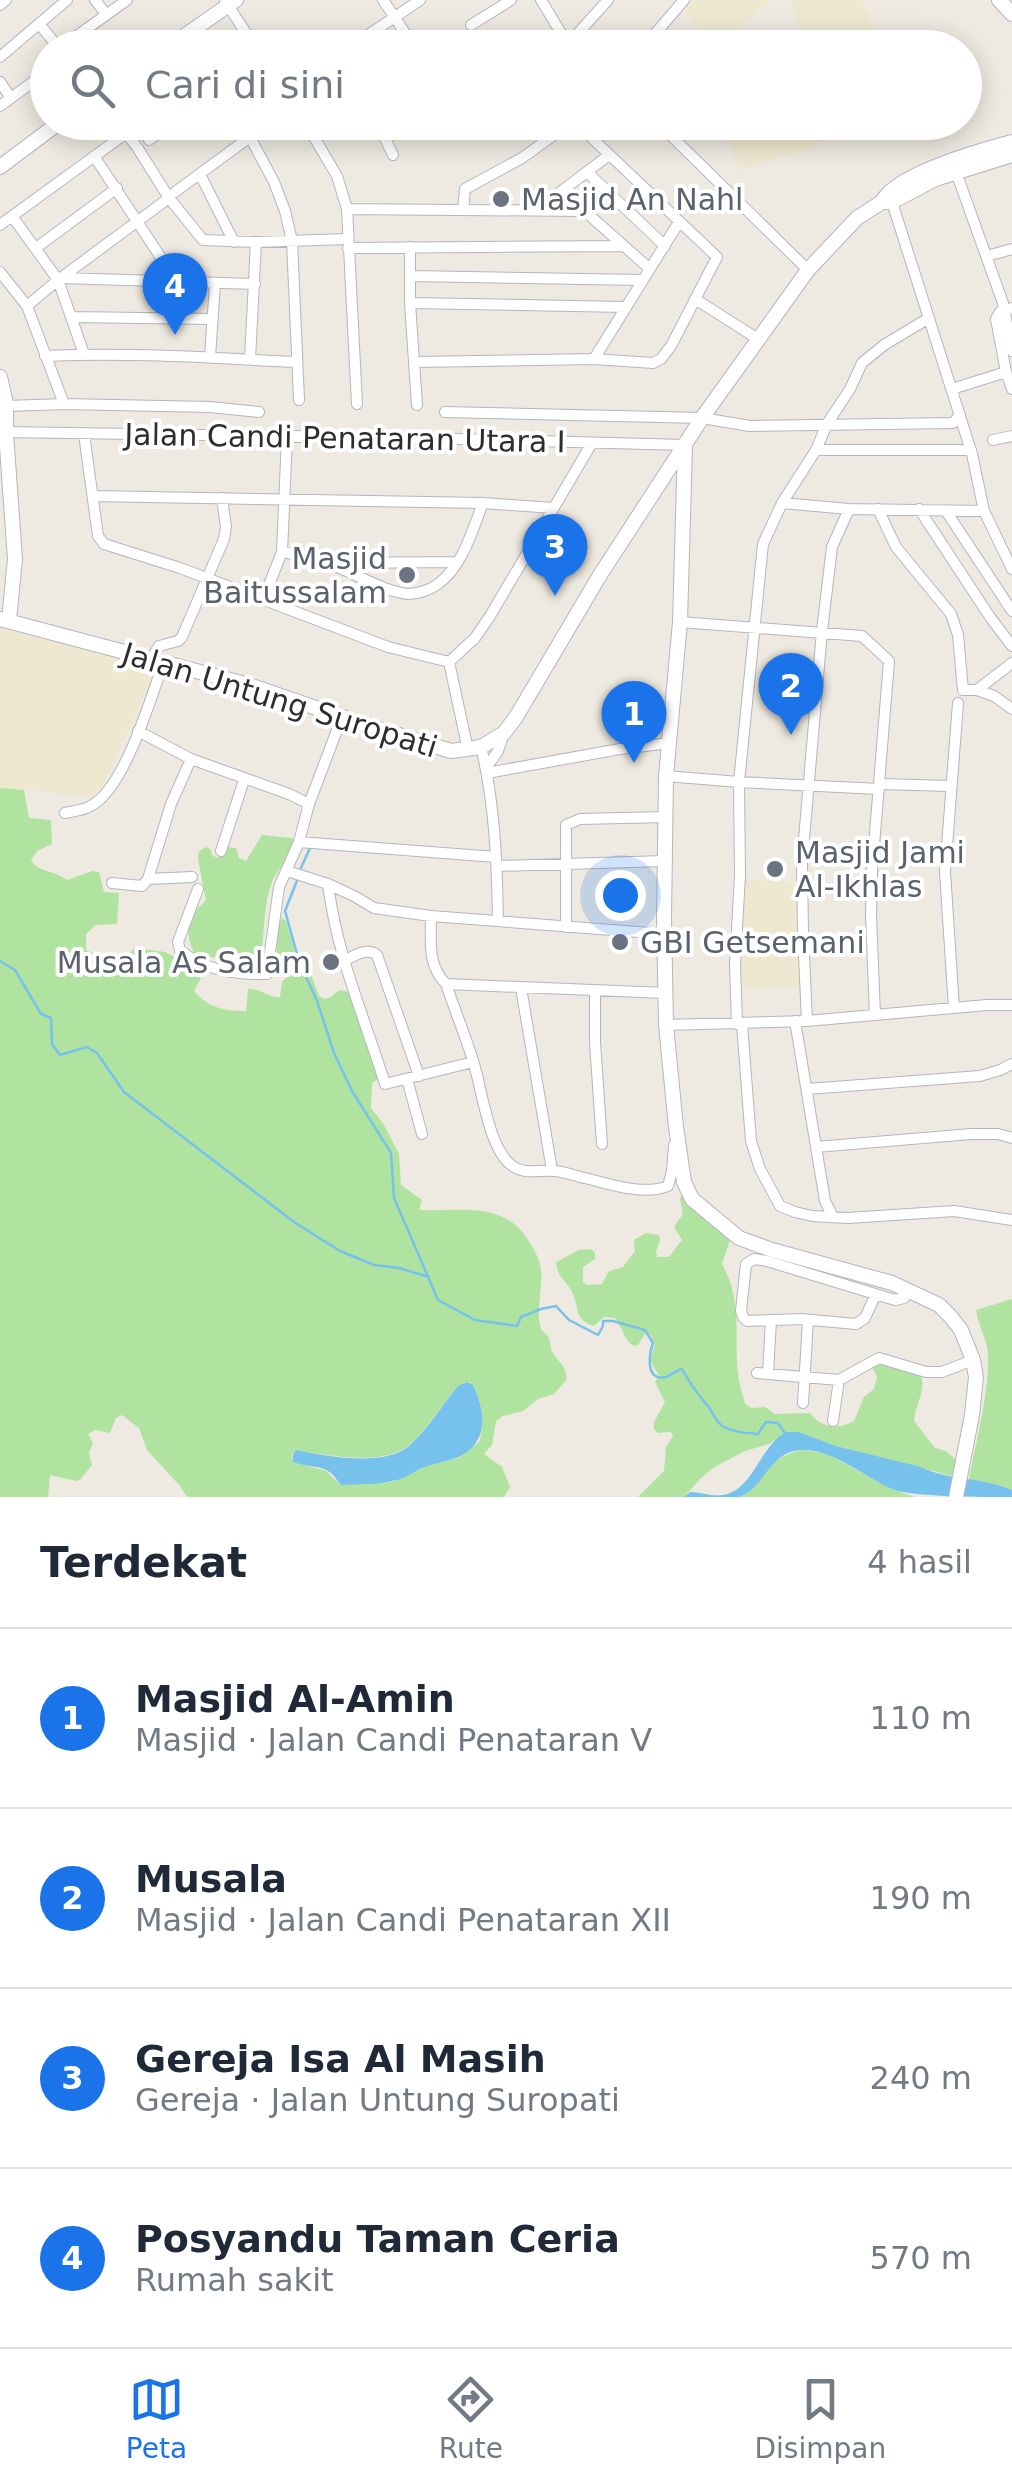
<!DOCTYPE html>
<html lang="id">
<head>
<meta charset="utf-8">
<style>
  body { margin:0; font-family:"DejaVu Sans",sans-serif; background:#f2f2f3; color:#1f2937 }
  .you { position:absolute; left:620px; top:895px; width:35px; height:35px; margin:-25px; border:8px solid #fff; border-radius:50%; background:#1a73e8; box-shadow:0 0 0 15px #1a73e833 }
  .badge { display:grid; place-items:center; width:65px; height:65px; border-radius:50%; background:#1a73e8; color:#fff; font-size:32px; font-weight:700 }
  .pin { position:absolute; translate:-50% -82px; filter:drop-shadow(0 2px 5px #0008) }
  .pin::after { content:''; position:absolute; top:52px; width:35px; height:30px; background:inherit; clip-path:polygon(0 0,100% 0,50% 100%) }
  .list { margin:0; padding:0; list-style:none }
  h2 { display:flex; justify-content:space-between; align-items:center; height:130px; margin:0; padding:0 40px; font-size:42px }
  h2 small { font-size:32px; font-weight:400; color:#747a83 }
  .list li { display:grid; grid-template-columns:65px 1fr auto; gap:30px; align-items:center; box-sizing:border-box; height:180px; padding:0 40px; border-top:2px solid #e0e1e3 }
  .list b { display:block; font-size:38px; white-space:nowrap }
  .list p { margin:0; font-size:32px; white-space:nowrap; color:#747a83 }
  .list em { font-size:32px; font-style:normal; color:#747a83 }
  .icon { flex:none; width:55px; height:55px; fill:none; stroke:currentColor; stroke-width:2; stroke-linecap:round; stroke-linejoin:round }
  .map { position:relative; flex:none; width:1012px; height:1497px; overflow:hidden }
  .search { position:absolute; background:#fff; box-shadow:0 5px 25px #0003; left:30px; right:30px; top:30px; height:110px; display:flex; align-items:center; gap:25px; box-sizing:border-box; padding:0 35px; border-radius:55px; color:#747a83; font-size:38px }
  .sheet { height:850px; background:#fff }
  nav { display:flex; justify-content:space-around; align-items:center; box-sizing:border-box; height:140px; border-top:2px solid #e0e1e3; background:#fff; font-size:28px; color:#747a83 }
  nav a { display:grid; justify-items:center; gap:5px }
  nav .on { color:#1a73e8 }
  .map>svg:first-child { display:block }
  .education { fill:#efe8d1 }
  .green { fill:#afe39f; fill-rule:evenodd }
  .water { fill:#77c2ed }
  .lines { fill:none; stroke-linecap:round; stroke-linejoin:round }
  .stream { stroke:#77c2ed; stroke-width:2.5 }
  .street-casing { stroke:#b4b5c0; stroke-width:12 }
  .secondary-casing { stroke:#b4b5c0; stroke-width:16 }
  .street { stroke:#fff; stroke-width:10 }
  .secondary { stroke:#fff; stroke-width:14 }
  .worship-dot { fill:#6b7280; stroke:#fff; stroke-width:4 }
  .labels { text-anchor:middle; dominant-baseline:central; stroke-width:8; stroke-linejoin:round; paint-order:stroke }
  .worship-label { font-size:30px; fill:#5b616d; stroke:#fff; text-anchor:start }
  .street-label { font-size:30px; fill:#2d2d2d; stroke:#fff }
</style>
</head>
<body>
<div class="map">
<svg width="1012" height="1497" viewBox="0 0 1012 1497">
  <rect width="100%" height="100%" fill="#eeeae1"/>
  <path class="education" d="M694 0H771L725 40 709 35 684 12Z
    M790 0H863L875 39 849 47H805Z
    M723 123H822L828 142 739 171Z
    M0 626 26 628 141 664 151 681 110 773 100 790 92 796 84 797 0 788Z
    M743 879 796 883 802 987 739 990V934Z"/>
  <path class="green" d="M0 788 24 790 29 818 51 820 52 844 37 851 31 860C38 872 53 870 67 880L92 871 99 872 104 892 119 893 117 924 96 925 86 934V950C105 959 119 963 135 948L165 952 184 962 194 953C183 927 188 918 206 900L198 859 199 851 206 847 210 849 213 856 219 858 226 847 236 848 239 858 246 861 262 835 293 838C293 858 279 866 272 882 263 905 265 932 261 956L246 962 205 956 200 980 194 991C208 1008 225 1011 246 1011L248 989C263 989 269 998 280 997L282 982 288 976 278 966C277 951 273 932 282 918L286 921 299 965 307 964 319 996 324 999 331 997 339 990 349 992 379 1079 372 1083 371 1108 384 1125 399 1154 401 1185 422 1200 419 1210C458 1212 500 1200 526 1237 533 1247 540 1258 541 1271 543 1289 536 1308 540 1325 542 1334 545 1331 549 1338 551 1343 550 1349 553 1353 560 1365 564 1361 567 1379L554 1394 538 1399 523 1411 503 1416 496 1421 492 1445 484 1454 502 1467 510 1487 504 1497H187L180 1486 147 1450 139 1428 122 1415 116 1418 110 1433 95 1430 88 1434 93 1443 89 1453 92 1465 80 1480 76 1481 50 1475 48 1497H0ZM465 1382H470C483 1398 485 1423 479 1442L458 1458 427 1466 392 1482 341 1485 326 1471 293 1462 292 1454 296 1450C327 1455 383 1467 409 1445 420 1436 430 1422 439 1410 448 1400 453 1388 465 1382Z
    M683 1193C690 1204 698 1213 708 1222 716 1229 724 1231 730 1240L722 1264C745 1306 732 1338 739 1381 740 1389 744 1396 745 1404L752 1408 765 1407 775 1414 810 1413C821 1428 838 1430 854 1421L864 1397 874 1389 877 1377 873 1368C885 1358 906 1371 921 1375 926 1392 915 1404 914 1421L935 1448 946 1451 956 1460 952 1476 836 1446 799 1432H787L769 1444 745 1451 716 1466 702 1477 684 1497H638L664 1471 666 1447 673 1436 671 1432 658 1433 654 1429V1422L665 1402 655 1382 659 1376 650 1360 655 1345 651 1335 645 1334 638 1345 633 1346C624 1339 622 1327 615 1318L604 1317 594 1326C573 1319 580 1308 572 1292 565 1278 558 1280 556 1262L579 1250 591 1249 595 1253V1259L583 1267V1282L586 1285 602 1284 609 1271 623 1267 635 1251 634 1240 646 1233 659 1235 660 1241 656 1251 657 1257H669L682 1240 674 1227 683 1214 680 1199Z
    M1012 1299V1490L1000 1485 969 1480C976 1440 989 1396 988 1355 988 1340 978 1326 976 1310Z
    M803 1450 827 1454 894 1490 915 1497H738C765 1480 767 1456 803 1450Z"/>
  <path class="water" d="M467 1382 472 1384C487 1411 489 1445 456 1458 446 1462 435 1463 425 1467 415 1470 407 1478 397 1480 379 1485 359 1484 341 1485 337 1481 335 1476 331 1473 321 1465 305 1467 293 1462V1454L296 1450C327 1456 384 1468 410 1445 429 1428 443 1403 459 1385Z
    M787 1432H799L836 1446 921 1467C950 1481 983 1477 1012 1490V1497C979 1497 926 1497 897 1491 866 1479 839 1452 805 1450 769 1448 765 1490 738 1497 725 1497 698 1497 684 1497L690 1492C700 1492 713 1497 723 1495 754 1490 760 1444 787 1432Z"/>
  <g class="lines">
    <path class="stream" d="M300 870 311 846
      M298 878 285 911 299 961 317 1001 334 1053 352 1091 391 1153 394 1198 438 1300 475 1320 517 1326 521 1317 541 1309 556 1306 569 1320 598 1335 603 1326V1321H613L645 1330 653 1343C649 1354 645 1382 666 1377 672 1375 676 1370 682 1369 691 1386 698 1394 710 1409 712 1412 717 1421 719 1423 727 1432 747 1433 758 1434L766 1422 778 1423 786 1435
      M0 961 15 970 41 1014 51 1018 52 1044 60 1055 87 1047 97 1053 124 1092 294 1222 340 1251 374 1265 399 1268 429 1277"/>
    <g class="street-casing">
      <path id="street" d="M95 0 106 14
        M383 0 415 48
        M541 0 561 33 579 48
        M225 1 256 48
        M0 5 6 0
        M39 24 59 48
        M471 25 511 0
        M571 41 608 0
        M60 48 127 0
        M349 48 420 0
        M538 48 561 33
        M643 48 684 0
        M0 57 67 0
        M0 82 11 98
        M0 106 48 71
        M117 122 137 147 169 198 203 240 256 242 348 239
        M239 122 250 137 274 182 285 211 292 241 299 400
        M305 122 337 176 347 209 357 404
        M377 122 393 155
        M657 122 808 270
        M149 140 174 122
        M94 156 177 282
        M587 172 665 246
        M956 172 1003 303 1012 351
        M200 174 234 242
        M562 191 650 269
        M175 192 250 137
        M892 202 972 454 984 511 1012 569
        M347 209 584 211
        M538 209 609 155
        M463 210 465 189 522 158 572 122
        M12 216 58 280 84 354
        M0 225 125 134
        M410 247V303L414 362 594 359 653 363 661 359 671 346 717 257 575 122
        M36 248 117 188
        M348 248 624 246
        M987 256 1012 249
        M0 272 27 306 64 404
        M410 276 643 280
        M61 278 255 284
        M695 299 758 339
        M410 303 626 307
        M27 306 58 280 169 198
        M71 317 213 319
        M45 356C129 352 213 358 297 362
        M210 357 215 283
        M250 359 256 242
        M594 359 679 222
        M414 362 417 405
        M1006 372 1012 389
        M952 389 1006 372 996 319 1000 312 1012 308
        M6 406 64 404 210 407 259 412
        M445 412 702 418 750 426 953 423 960 415
        M1 432 422 438 685 445
        M84 434 98 536 104 544 180 568 388 647 449 662
        M993 440 1012 436
        M816 450H971
        M93 496 483 503 553 508
        M782 503 849 509 984 511
        M878 509 896 547 951 614 958 635 963 690H977L1012 663
        M919 509 990 617 1012 646
        M946 511 1012 611
        M282 552C297 555 313 558 327 563 352 571 383 592 408 594 418 594 430 590 438 584 463 566 472 531 483 503
        M332 563 457 562
        M263 600 282 552 287 437
        M680 622 862 636 889 661 872 870 871 915 875 1015
        M151 660 159 646 178 641 182 637 224 539 226 527 222 498
        M449 662 475 638 490 616 592 443
        M449 662 468 750
        M977 690 994 696 1012 709
        M138 731 191 759 289 794 309 804
        M481 747C495 804 497 863 498 921
        M486 768 498 751 504 733
        M487 773 620 749 670 743
        M666 776 739 782 879 789
        M881 784 950 786
        M65 813C75 811 86 810 94 804 126 783 150 700 163 664
        M299 842 496 857
        M221 851 244 780
        M497 866 665 861
        M287 871 328 884 354 896 374 908 431 916 664 934
        M148 879 171 804 191 759
        M112 883 142 886 148 879 192 877
        M328 884C337 956 364 1016 385 1084L473 1062
        M198 889 178 942 180 950C204 971 236 975 267 974L279 887 299 842 309 804 342 717
        M431 916C431 941 427 965 446 984 455 1011 466 1037 474 1064 482 1091 489 1147 510 1164 524 1176 539 1169 555 1171 565 1172 575 1176 585 1178 609 1184 644 1196 668 1186L672 1171 674 1145
        M566 927V825L580 819 666 817
        M344 961C354 956 366 947 377 955L419 1076
        M446 984 665 993
        M521 988 552 1170
        M595 992V1042L602 1144
        M954 1008 945 872 958 703
        M795 1021 825 1201 832 1215
        M807 1021 803 934 802 862 822 631 832 547 849 509
        M737 1024 735 965 740 875 739 782 763 544 782 503 816 450 827 424 850 389 862 363 884 345 929 318
        M742 1024 751 1141 760 1169 780 1206 795 1212 812 1216 848 1218 954 1211 1012 1220
        M666 1025 807 1021 987 1005H1012
        M407 1079 422 1134
        M807 1089 980 1076 1000 1070 1012 1064
        M816 1147 971 1134H998L1012 1138
        M875 1296 865 1318 856 1324 801 1319 747 1321 743 1317 741 1311 746 1264 754 1259 767 1261 895 1300 904 1298 910 1290
        M757 1373 839 1380 879 1358 926 1372H942L973 1360
        M768 1373 771 1320
        M803 1403 808 1320
        M833 1421 839 1380"/>
    </g>
    <g class="secondary-casing">
      <path id="secondary" d="M999 0 1012 14
        M167 48 236 0
        M0 167 60 122
        M882 202C895 174 982 150 1012 142
        M0 377 6 403V433L15 559 9 620
        M685 446 680 622 666 776 664 918 666 1025 676 1127 684 1182 692 1199 739 1238 772 1250 892 1283 939 1305 950 1316 961 1330 973 1360 976 1377 972 1415 956 1497
        M0 619 249 685 360 723 451 751 481 747 504 733 516 717 600 575 702 418 808 270 857 218 882 202H892L935 179 1012 155"/>
    </g>
    <use href="#street" class="street"/>
    <use href="#secondary" class="secondary"/>
  </g>
  <g class="worship-dot">
    <circle cx="501" cy="199" r="10"/>
    <circle cx="407" cy="575" r="10"/>
    <circle cx="775" cy="869" r="10"/>
    <circle cx="620" cy="942" r="10"/>
    <circle cx="331" cy="962" r="10"/>
  </g>
  <g class="labels">
    <g class="worship-label">
      <text x="521" y="199">Masjid An Nahl</text>
      <text x="387" y="558" text-anchor="end">Masjid<tspan x="387" dy="34">Baitussalam</tspan></text>
      <text x="795" y="852">Masjid Jami<tspan x="795" dy="34">Al-Ikhlas</tspan></text>
      <text x="640" y="942">GBI Getsemani</text>
      <text x="311" y="962" text-anchor="end">Musala As Salam</text>
    </g>
    <g class="street-label">
      <text transform="translate(345 438) rotate(1)">Jalan Candi Penataran Utara I</text>
      <text transform="translate(280 700) rotate(17)">Jalan Untung Suropati</text>
    </g>
  </g>
</svg>
<div class="you"></div>
<div class="pin badge" style="left:634px;top:763px">1</div>
<div class="pin badge" style="left:791px;top:735px">2</div>
<div class="pin badge" style="left:555px;top:596px">3</div>
<div class="pin badge" style="left:175px;top:335px">4</div>
<div class="search"><svg class="icon" aria-label="search" viewBox="0 0 24 24"><circle cx="10" cy="10" r="6"/><path d="M15 15l6 6"/></svg>Cari di sini</div>
</div>
<section class="sheet">
<h2>Terdekat<small>4 hasil</small></h2>
<ul class="list">
<li><span class="badge">1</span><div><b>Masjid Al-Amin</b><p>Masjid · Jalan Candi Penataran V</p></div><em>110 m</em></li>
<li><span class="badge">2</span><div><b>Musala</b><p>Masjid · Jalan Candi Penataran XII</p></div><em>190 m</em></li>
<li><span class="badge">3</span><div><b>Gereja Isa Al Masih</b><p>Gereja · Jalan Untung Suropati</p></div><em>240 m</em></li>
<li><span class="badge">4</span><div><b>Posyandu Taman Ceria</b><p>Rumah sakit</p></div><em>570 m</em></li>
</ul>
</section>
<nav>
<a class="on"><svg class="icon" aria-label="map" viewBox="0 0 24 24"><path d="M3 6l6-2 6 2 6-2v14l-6 2-6-2-6 2zM9 4v14M15 6v14"/></svg>Peta</a>
<a><svg class="icon" aria-label="directions" viewBox="0 0 24 24"><path d="M12 3l9 9-9 9-9-9zM9 14v-3h6M13 9l2 2-2 2"/></svg>Rute</a>
<a><svg class="icon" aria-label="saved" viewBox="0 0 24 24"><path d="M7 4h10v16l-5-4-5 4z"/></svg>Disimpan</a>
</nav>
</body>
</html>
